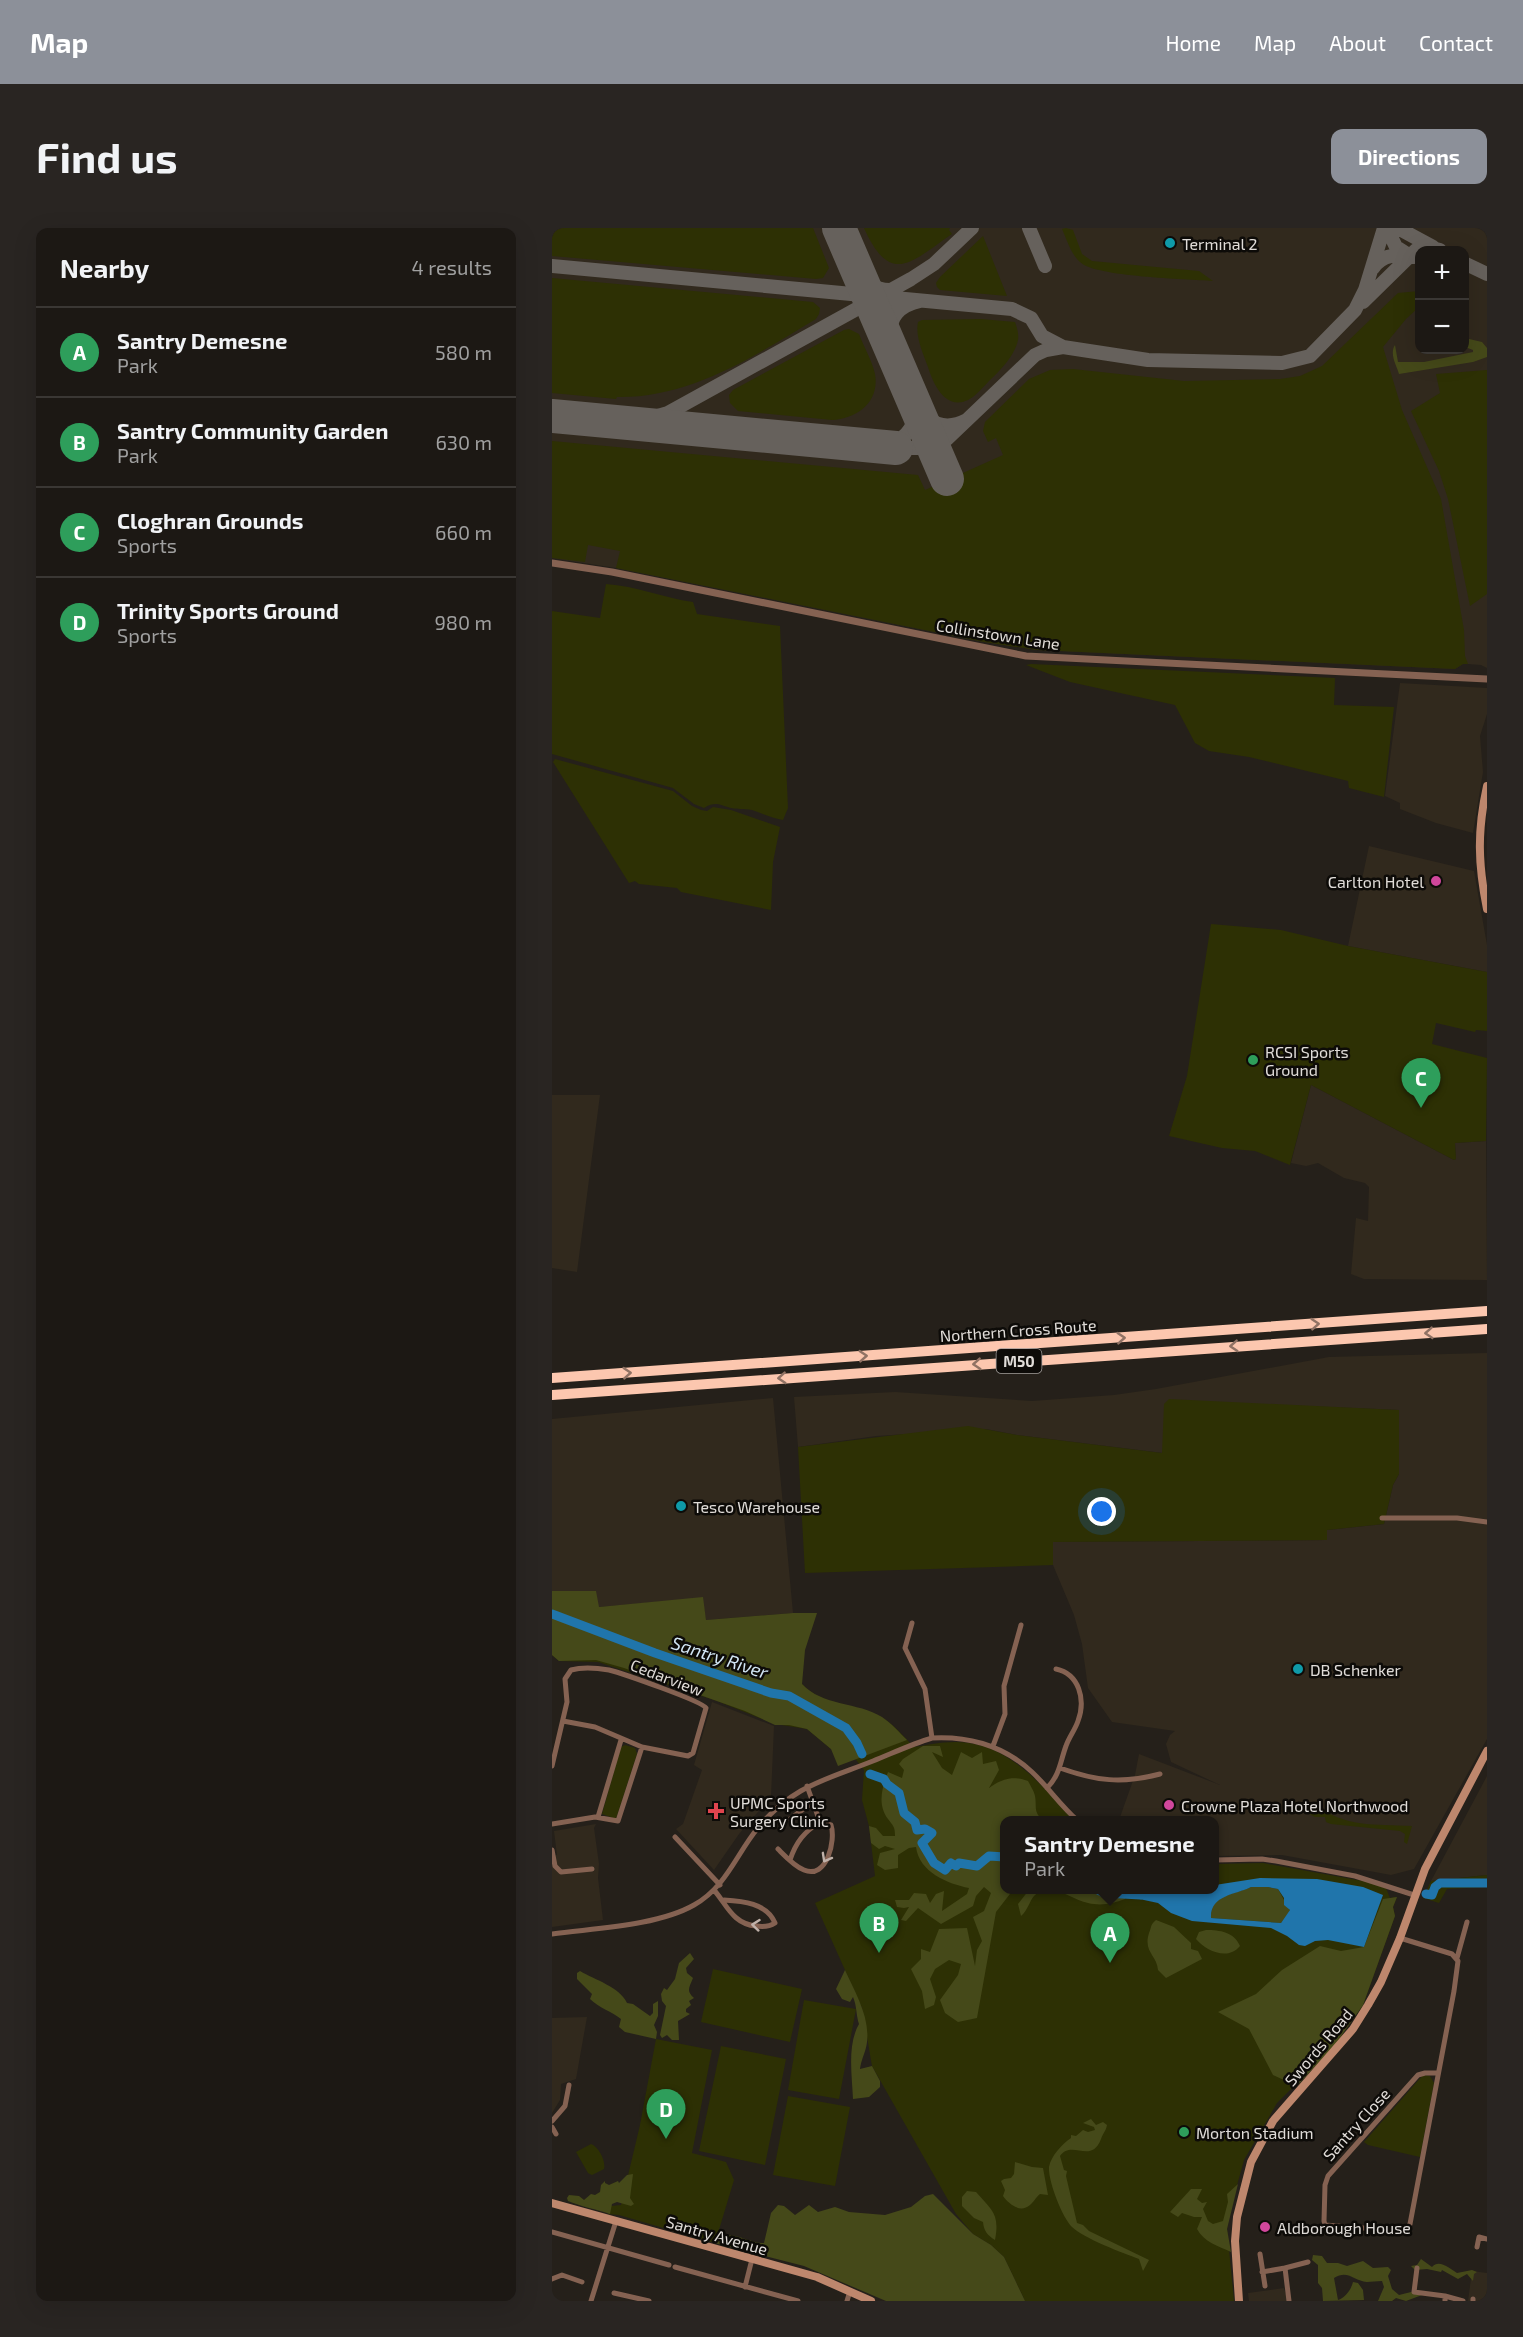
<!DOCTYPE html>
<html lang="en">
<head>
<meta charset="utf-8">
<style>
  body { margin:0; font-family:"Exo 2",sans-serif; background:#292522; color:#f1f3f6 }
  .controls { position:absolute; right:18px; top:18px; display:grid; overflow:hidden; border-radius:12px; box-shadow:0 6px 24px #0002 }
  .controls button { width:54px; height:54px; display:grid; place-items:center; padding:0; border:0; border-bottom:2px solid #3a3734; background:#1c1814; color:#f1f3f6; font:30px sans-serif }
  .you { position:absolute; left:550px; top:1284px; width:21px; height:21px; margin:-15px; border:4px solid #fff; border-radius:50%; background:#1a73e8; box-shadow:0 0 0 9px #1a73e833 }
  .badge { display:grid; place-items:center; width:39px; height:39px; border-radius:50%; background:#8c9099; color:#fff; font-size:20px; font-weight:700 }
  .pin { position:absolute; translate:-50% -50px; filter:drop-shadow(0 2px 3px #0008) }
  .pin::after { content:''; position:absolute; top:32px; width:21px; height:18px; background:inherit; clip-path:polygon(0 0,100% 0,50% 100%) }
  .popup { position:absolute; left:448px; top:1588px; width:219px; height:78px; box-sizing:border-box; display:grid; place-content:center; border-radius:12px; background:#1c1814; filter:drop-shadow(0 2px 4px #0005); font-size:20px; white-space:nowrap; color:#a0a0a0 }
  .popup b { font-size:22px; color:#f1f3f6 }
  .popup::after { content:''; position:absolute; left:50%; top:100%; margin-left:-12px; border:12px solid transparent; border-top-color:#1c1814 }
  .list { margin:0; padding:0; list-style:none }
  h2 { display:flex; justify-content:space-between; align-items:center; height:78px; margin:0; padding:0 24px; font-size:26px }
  h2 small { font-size:20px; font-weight:400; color:#a0a0a0 }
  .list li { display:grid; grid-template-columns:39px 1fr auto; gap:18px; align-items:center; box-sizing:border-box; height:90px; padding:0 24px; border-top:2px solid #3a3734 }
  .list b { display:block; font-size:22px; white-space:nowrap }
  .list p { margin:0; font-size:20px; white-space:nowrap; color:#a0a0a0 }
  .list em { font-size:20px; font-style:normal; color:#a0a0a0 }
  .map { position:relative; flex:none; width:935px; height:2073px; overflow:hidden; border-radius:12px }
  header { display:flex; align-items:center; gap:36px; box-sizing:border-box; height:84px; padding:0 30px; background:#8c9099; color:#fff }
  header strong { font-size:28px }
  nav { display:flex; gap:33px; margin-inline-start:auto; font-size:21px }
  .intro { display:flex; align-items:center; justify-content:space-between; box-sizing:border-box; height:144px; padding:0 36px }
  h1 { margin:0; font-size:42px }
  .button { padding:15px 27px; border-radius:12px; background:#8c9099; color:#fff; font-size:21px; font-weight:700 }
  main { display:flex; gap:36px; padding:0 36px }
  aside { flex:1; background:#1c1814; border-radius:12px; box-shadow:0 6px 24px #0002 }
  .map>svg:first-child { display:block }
  .built { fill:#31291d; fill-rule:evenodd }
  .green { fill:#2d3004 }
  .forest { fill:#454919 }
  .water { fill:#2075ab; fill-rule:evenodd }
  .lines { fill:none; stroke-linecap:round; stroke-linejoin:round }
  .river { stroke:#2075ab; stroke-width:9 }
  .taxiway { stroke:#66615c; stroke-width:14 }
  .runway { stroke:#66615c; stroke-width:34 }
  .minor { stroke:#856252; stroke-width:5 }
  .tertiary { stroke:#856252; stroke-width:7 }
  .secondary { stroke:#be876d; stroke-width:8 }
  .motorway { stroke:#fcc7af; stroke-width:10 }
  .oneway { stroke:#907264 }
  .oneway2 { stroke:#c0b1a9 }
  .culture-dot { fill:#0f9aa8; stroke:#0d0b08; stroke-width:2 }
  .hotel-dot { fill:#d1479c; stroke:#0d0b08; stroke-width:2 }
  .leisure-dot { fill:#2e9e5b; stroke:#0d0b08; stroke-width:2 }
  .health-dot { fill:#e0444e; stroke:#0d0b08; stroke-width:2 }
  .labels { text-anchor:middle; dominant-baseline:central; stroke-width:5; stroke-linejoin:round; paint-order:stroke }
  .shield { fill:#0d0b08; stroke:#a19d9a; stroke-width:1.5 }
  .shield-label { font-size:15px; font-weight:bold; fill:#e0dcd8 }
  .poi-label { font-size:16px; fill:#e0dcd8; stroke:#0d0b08; text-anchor:start }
  .street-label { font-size:16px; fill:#e0dcd8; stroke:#0d0b08 }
  .water-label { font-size:18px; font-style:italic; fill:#d3e6f5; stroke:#0d0b08 }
</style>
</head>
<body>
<header>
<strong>Map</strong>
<nav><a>Home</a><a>Map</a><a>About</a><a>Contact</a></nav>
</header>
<div class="intro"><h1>Find us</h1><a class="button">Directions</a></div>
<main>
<aside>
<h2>Nearby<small>4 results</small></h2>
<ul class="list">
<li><span class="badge" style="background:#2e9e5b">A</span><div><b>Santry Demesne</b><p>Park</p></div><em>580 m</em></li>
<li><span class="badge" style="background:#2e9e5b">B</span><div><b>Santry Community Garden</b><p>Park</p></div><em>630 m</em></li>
<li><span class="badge" style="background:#2e9e5b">C</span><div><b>Cloghran Grounds</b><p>Sports</p></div><em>660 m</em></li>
<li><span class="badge" style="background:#2e9e5b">D</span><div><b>Trinity Sports Ground</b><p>Sports</p></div><em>980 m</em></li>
</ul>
</aside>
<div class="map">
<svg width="935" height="2073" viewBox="0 0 935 2073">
  <rect width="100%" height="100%" fill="#25201a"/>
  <path class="built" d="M0 0H935V440L929 437 916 436H911L903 441 485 422 432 414 64 340 0 330ZM868 22H912V122H868Z
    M848 455 935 460V486L928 508 931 544 921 605 884 595 848 581V575L833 568Z
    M817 618 922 643 935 717V744L796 718Z
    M759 857 902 932 904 931 903 915 934 913 935 1052 812 1051 799 1046 804 990 816 993 817 959 813 955 792 950 766 935 754 938 739 935Z
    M0 867H48L25 1044 0 1040Z
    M935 1125V1511L862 1641 839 1647 730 1627 663 1628V1592H567L583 1547 587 1526 668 1557 619 1534 614 1516 618 1507 623 1503 560 1494 536 1460 530 1416 522 1387 501 1337V1314L774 1312 775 1302 832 1296 841 1257 847 1246V1182L730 1177 611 1225 465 1207 434 1201 324 1208 246 1219 242 1169 343 1164 480 1173 562 1167 604 1161 777 1129Z
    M221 1170 241 1385 154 1392 150 1370 47 1379 21 1364 0 1363V1191Z
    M160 1474 222 1498 219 1569 187 1606 162 1642 124 1601 131 1596 150 1542 142 1537Z
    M935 1548V1647L879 1653Z
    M44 1596 42 1600 47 1636 46 1650 51 1692 0 1699V1628L5 1627 2 1603Z
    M35 1789 24 1851 9 1856 8 1872 0 1885V1790Z
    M920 2043 935 2045V2073H916Z
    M732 2060 736 2073H697L696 2065Z"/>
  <path class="green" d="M0 0H261L277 40 271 50 264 51 0 28Z
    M312 0H398L397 2 400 6C360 33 339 60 312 0Z
    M514 0 521 2 530 26 540 33 647 43 661 53C635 51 543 49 528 34 519 26 515 12 510 1Z
    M431 8 455 68 388 62 385 59 384 55 388 49Z
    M0 50 261 74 268 80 267 86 264 91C202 128 139 170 65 169L64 171 0 165Z
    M867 63V79L854 91 831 119 850 182 889 271 912 402 913 428 916 436H911L903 441 485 422 432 414 64 340 68 323 36 317 33 334 0 330V213L366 247 373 262 451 227 444 210 436 214 431 203 433 194 477 151 498 142 521 141 632 153 728 151 748 148 770 138 846 65Z
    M429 91 463 94C465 100 467 106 466 112 463 127 448 143 437 153 431 159 424 168 416 172 393 183 381 155 376 139 371 125 363 109 366 94L370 92Z
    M297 101 307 106C312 119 320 133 323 146 328 174 305 191 280 192L186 183 178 175 177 167 181 162 292 102Z
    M935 142V366L918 378 896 271 887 243 859 183 888 165 884 146Z
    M54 356C84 358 112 370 141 374L145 386 228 398 236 580 231 592C220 590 213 587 203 583 195 580 187 582 179 580 167 577 164 573 152 580L142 576 121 560 0 526V383L48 390Z
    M479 436 783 450 782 477 842 479 832 569 797 560 796 553 697 529 657 523 643 515 623 477 518 454 474 437Z
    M3 531 121 563 140 578 149 582 155 583 161 579 179 582 228 599 221 634 219 682 129 664 125 660 87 656 83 653 77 655 1 534Z
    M659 696 729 702 796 718 935 744V803L924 802 923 804 884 795 880 816 935 830 934 913 903 915 904 931 902 932 759 857 738 937 703 923 670 920 617 908 635 848Z
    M617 1171 847 1182V1246L841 1257 832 1296 775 1302V1312L501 1314V1337L253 1345 246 1219 416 1198 465 1207 610 1225 612 1176Z
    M0 1381 250 1456C269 1477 303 1476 327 1488 340 1494 352 1509 362 1519 375 1517 389 1514 403 1514 455 1513 490 1558 522 1592H453V1662H663V1636L711 1635 816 1654 834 1660 838 1670 845 1669 841 1679 843 1688 811 1777 782 1818 725 1875 692 1932 679 1979 675 2001 682 2073H473L452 2029 439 2017 421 2006 404 1986 320 1838 310 1780 263 1675 323 1648 317 1598 310 1572 312 1542 301 1528 279 1521 255 1501 223 1496 165 1473 46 1434 7 1433 0 1427Z
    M73 1517 83 1520 85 1526 64 1591 50 1586 69 1519Z
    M762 1576C794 1600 821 1596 860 1598L855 1616 852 1614 853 1606 848 1603 779 1596 774 1594 773 1589H763L750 1582Z
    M935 1647V1659L895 1661 887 1675 871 1670 879 1653Z
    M161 1741 250 1761 238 1814 149 1794Z
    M252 1772 304 1781 287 1871 236 1862Z
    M104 1811 160 1822 140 1925 174 1934 182 1952 163 2015 67 1987 56 1986 59 1978 69 1977 88 1897Z
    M169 1818 234 1831 213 1937 147 1923Z
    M871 1847 878 1848 882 1855 868 1929 816 1917 812 1914Z
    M236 1868 298 1879 283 1958 221 1947Z
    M39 1916C47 1919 54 1933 52 1941L40 1947 36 1945 24 1924Z"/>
  <path class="forest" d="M913 110 930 114 935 120V129L921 134 847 146C845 138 837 126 843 117L846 134H872L921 124V122L913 119Z
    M0 1363H44L47 1379 151 1369 154 1392 241 1385H265L253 1422 250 1456C270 1478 306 1474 330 1489 339 1495 347 1504 355 1512L286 1538 279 1521 255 1501 237 1497H223L193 1483 72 1440 44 1432 7 1433 0 1427Z
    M371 1518H388L391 1529 380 1524 390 1540 400 1547 409 1524 420 1530 430 1524 431 1536 444 1533 447 1542 437 1560C449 1551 461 1547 476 1553 478 1557 482 1563 483 1568 485 1579 481 1584 491 1592H453V1662H461L444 1684 425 1790 406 1794 393 1785 388 1772 406 1747 409 1736 397 1732 383 1741 378 1751 384 1769 382 1777 373 1781 370 1763 359 1741 369 1731V1721L378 1724 387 1701 415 1700 423 1738 425 1722 430 1713 421 1689 432 1683 439 1665 432 1659 424 1668 421 1678 389 1696 366 1680 354 1693 349 1692 357 1679 352 1680 345 1679 343 1672H357L362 1665 374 1666 378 1675 384 1666 392 1663 390 1683 415 1666 417 1660C396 1656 367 1644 364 1619L357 1620 346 1627V1640L333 1642 325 1637 328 1625 343 1621 333 1618 327 1621 319 1615 317 1598 324 1600 331 1608H343C343 1598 341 1598 336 1591 325 1576 330 1560 336 1544L350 1550 352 1542 347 1536 351 1531Z
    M699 1659H716L726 1661 738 1683 729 1695 659 1690C658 1666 682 1667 699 1659Z
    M477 1662H574L573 1671C560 1676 549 1678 536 1675 519 1672 498 1651 482 1668 477 1674 476 1682 469 1688L466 1676Z
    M845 1669 841 1679 843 1688 811 1777 782 1818 745 1858 721 1847 697 1801 666 1784 704 1766 730 1742 768 1718 789 1723 812 1719 831 1671Z
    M604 1692 622 1699 639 1715V1721L646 1723 650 1731 614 1750 606 1742C605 1727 591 1724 597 1705 600 1698 598 1697 604 1692Z
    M654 1702C668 1702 682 1704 688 1718 676 1733 654 1723 644 1711L647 1704Z
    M138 1725 142 1731 134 1740 135 1745 141 1750C137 1760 134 1763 142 1770L137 1773 139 1777 134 1781V1784L138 1786 126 1793 127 1812H120L115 1807 110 1810 108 1807 114 1778 110 1773 109 1766 112 1760 115 1762 123 1751 127 1735Z
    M293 1742C303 1764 318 1789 315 1814 314 1824 309 1831 308 1841L320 1838 328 1853V1859L317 1869 301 1871C300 1847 295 1817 307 1796 304 1787 305 1778 301 1769L298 1774 290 1771 284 1761Z
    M28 1743C43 1752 68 1759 75 1775L81 1776 98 1788 101 1785V1776L106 1773V1788L102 1797 105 1804 104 1811 73 1804 67 1799 69 1791C59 1783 47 1780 38 1771L40 1766 25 1751V1745Z
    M539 1891 544 1897 551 1894 555 1897C554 1903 551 1905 549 1911 539 1937 520 1911 508 1928L512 1942 515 1943 514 1948 525 1995 531 1997 537 2003 597 2032 591 2043 587 2031C571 2025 531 2010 520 1999 510 1989 496 1953 497 1939 499 1928 510 1916 519 1910V1907L524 1908 531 1902 536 1904 543 1902 542 1899 531 1895Z
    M463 1934 480 1939 491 1940 496 1967 488 1966C484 1969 481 1975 478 1977 468 1986 456 1975 451 1968L453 1962 449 1953 452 1951 459 1950 462 1946Z
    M81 1946 78 1970 82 1976 79 1978 65 1974 60 1976 58 1986C44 1981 30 1979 16 1973L15 1970 17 1967 27 1968 32 1972 39 1966 43 1967 48 1964 49 1957 53 1953V1955L57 1957 66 1953 67 1955 75 1947Z
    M686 1956 675 2001 679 2024C666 2018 652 2014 645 2001L650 1989H642L630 1985 626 1989 618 1984 639 1961H650L645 1971 650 1975 655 1974 651 1981 656 1993 661 1996 671 1993 676 1974 675 1966Z
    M415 1963 424 1964C440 1982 448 1986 443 2012 435 2007 432 2003 431 1994L422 1990 410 1978V1969Z
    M381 1966 421 2006 439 2017 452 2029 473 2073H334L252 2038 163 2015C175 1997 196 2016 212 2015L219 1985 226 1977 232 1978 243 1987 257 1977 266 1984 283 1979 297 1984 333 1987 359 1979 373 1968Z
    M761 2027 770 2028 775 2035H786L795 2038 811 2033 821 2040 836 2039 839 2042 836 2048 840 2061 847 2067 859 2064 870 2067 854 2073 844 2070 840 2073H826L832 2059 830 2053C825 2053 819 2054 815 2054 802 2053 796 2041 782 2050L786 2072C793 2070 799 2062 801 2054L806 2055 811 2062 812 2072 771 2073 770 2060 766 2055V2037L760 2032Z
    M869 2031 880 2039C887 2031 897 2040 905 2045L920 2042 925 2044 922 2046 921 2053 915 2046 906 2051 890 2042 889 2044 875 2041 863 2042 859 2038 865 2037Z"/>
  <path class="water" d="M708 1650 765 1651 811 1659 831 1667 812 1719 776 1712 763 1713 753 1718 747 1717 735 1708 719 1700 640 1693 619 1685 606 1675 578 1669 576 1666 578 1664 605 1662H663V1657ZM699 1659H716L726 1661 732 1670V1677L738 1682 729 1695 659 1690C658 1667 683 1667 699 1659Z"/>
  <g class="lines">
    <path class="river" d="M0 1386 103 1425 219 1465 237 1468 294 1500 305 1515 310 1526
      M318 1546 332 1551 335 1556 347 1565 352 1585 363 1594 365 1602 373 1601 380 1605 370 1615 382 1635 393 1642 399 1635 404 1638 407 1635 425 1638 437 1628 453 1629
      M546 1662 552 1665 589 1667
      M874 1666 880 1667 883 1659 888 1655H935"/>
    <path class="taxiway" d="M477 0 493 38
      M835 0 844 19 858 28
      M846 0 881 19
      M912 35 935 46
      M0 38 460 81 479 90 490 108 511 119 596 132 730 135 758 128 803 82 813 62 832 0
      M303 38C312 51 320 62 338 62
      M821 40C832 25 845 27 862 29
      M368 73C323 83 339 122 352 151 365 178 379 211 415 192
      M811 74 864 22 876 19 888 22
      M333 105C330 90 334 76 344 64
      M63 194H85L116 185 359 51 382 36 420 0
      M330 219C353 213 367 199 362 174
      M344 220H374L395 211 483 127 494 122 511 119"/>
    <path class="runway" d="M287 0 395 251
      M0 188 344 220"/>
    <path class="minor" d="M830 1290H905L935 1294
      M360 1395 353 1420 373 1461 380 1510
      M441 1518 453 1486 452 1458 469 1397
      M0 1538 15 1474 13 1451 19 1442C30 1439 45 1440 57 1442 69 1445 150 1473 154 1480L141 1525 136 1528 90 1519 43 1499 11 1493
      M508 1540C544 1553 570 1556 608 1546
      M255 1558 268 1594
      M495 1560C508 1547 508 1534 514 1518 517 1509 523 1502 526 1493 534 1471 527 1446 504 1441
      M46 1589 69 1512
      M238 1591 261 1574
      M0 1596 43 1589 66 1593 90 1519
      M123 1609 168 1657
      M226 1621C233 1628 242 1638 252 1642 275 1652 284 1612 279 1597L268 1594C252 1604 244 1614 238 1632
      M0 1622 3 1638 9 1644 40 1641
      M663 1632 710 1631 724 1633 803 1648 862 1667
      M162 1662C175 1677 181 1696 204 1698 211 1699 217 1699 223 1695 215 1675 190 1673 172 1672
      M0 1706C43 1700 105 1698 142 1677 174 1659 184 1627 205 1601 240 1558 273 1552 321 1533 341 1525 360 1516 380 1510 418 1508 452 1518 480 1544 496 1559 509 1578 525 1592
      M848 1710 900 1726 906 1733 902 1763 858 1996 854 2002 849 2003 773 1997 772 1993 773 1957 776 1948 866 1847 873 1845H886
      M905 1730 915 1694
      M0 1893 13 1878 17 1857
      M0 1899 4 1906
      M0 2004 117 2037
      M925 2019 927 2009 935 2011
      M708 2026 713 2058
      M123 2039 246 2073
      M733 2040 756 2034
      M865 2040 862 2064 893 2068
      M710 2044 733 2040 737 2073
      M0 2051 10 2047 30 2054
      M193 2059 200 2031
      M62 2065 97 2073
      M39 2073 64 1993
      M295 2073 298 2063
      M893 2073V2068L911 2073
      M921 2073V2071"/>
    <path class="tertiary" d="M0 335 60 344 474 428 935 451"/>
    <path class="secondary" d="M935 558C925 603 926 636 935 681
      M0 1975 265 2049 319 2073
      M687 2073 683 2013 685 1989 699 1934 721 1893 801 1801 816 1777 829 1754 848 1710 873 1641 935 1523"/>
    <path class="motorway" d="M0 1150 935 1083
      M0 1167 935 1101"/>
  </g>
  <defs><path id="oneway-chevron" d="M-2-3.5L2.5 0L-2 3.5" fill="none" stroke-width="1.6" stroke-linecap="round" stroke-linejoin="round" transform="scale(1.5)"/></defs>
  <g class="oneway">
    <use href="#oneway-chevron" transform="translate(763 1096) rotate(-4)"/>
    <use href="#oneway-chevron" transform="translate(877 1105) rotate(176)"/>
    <use href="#oneway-chevron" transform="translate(569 1110) rotate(-4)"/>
    <use href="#oneway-chevron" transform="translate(682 1118) rotate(176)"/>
    <use href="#oneway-chevron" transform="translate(311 1128) rotate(-4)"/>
    <use href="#oneway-chevron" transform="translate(425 1136) rotate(176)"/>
    <use href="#oneway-chevron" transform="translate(75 1145) rotate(-4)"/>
    <use href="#oneway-chevron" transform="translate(230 1150) rotate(176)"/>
  </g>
  <g class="oneway2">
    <use href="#oneway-chevron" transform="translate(274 1630) rotate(119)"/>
    <use href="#oneway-chevron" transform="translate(204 1697) rotate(-174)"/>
  </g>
  <g class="culture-dot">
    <circle cx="618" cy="15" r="6"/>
    <circle cx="129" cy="1278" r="6"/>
    <circle cx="746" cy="1441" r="6"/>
  </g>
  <g class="hotel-dot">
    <circle cx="884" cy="653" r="6"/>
    <circle cx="617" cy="1577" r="6"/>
    <circle cx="713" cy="1999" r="6"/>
  </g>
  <g class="leisure-dot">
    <circle cx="701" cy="832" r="6"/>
    <circle cx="632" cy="1904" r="6"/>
  </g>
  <path class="health-dot" d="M161 1574h6v6h6v6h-6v6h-6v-6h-6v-6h6z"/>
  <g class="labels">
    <rect class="shield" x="444.5" y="1121" width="45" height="24" rx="4.5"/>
    <g class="shield-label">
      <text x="467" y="1133">M50</text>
    </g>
    <g class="poi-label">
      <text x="630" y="15">Terminal 2</text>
      <text x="872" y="653" text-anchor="end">Carlton Hotel</text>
      <text x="713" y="823">RCSI Sports<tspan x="713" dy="18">Ground</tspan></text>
      <text x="141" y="1278">Tesco Warehouse</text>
      <text x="758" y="1441">DB Schenker</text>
      <text x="178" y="1574">UPMC Sports<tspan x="178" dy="18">Surgery Clinic</tspan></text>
      <text x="629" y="1577">Crowne Plaza Hotel Northwood</text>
      <text x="644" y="1904">Morton Stadium</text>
      <text x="725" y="1999">Aldborough House</text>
    </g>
    <g class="street-label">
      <text transform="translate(446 406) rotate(9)">Collinstown Lane</text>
      <text transform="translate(466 1102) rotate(-4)">Northern Cross Route</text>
      <text transform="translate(115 1449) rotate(21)">Cedarview</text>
      <text transform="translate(766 1819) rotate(-50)">Swords Road</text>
      <text transform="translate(804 1896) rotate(-48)">Santry Close</text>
      <text transform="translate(165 2007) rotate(16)">Santry Avenue</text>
    </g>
    <g class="water-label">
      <text transform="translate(168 1429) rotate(18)">Santry River</text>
    </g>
  </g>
</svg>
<div class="controls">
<button>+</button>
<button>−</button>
</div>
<div class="you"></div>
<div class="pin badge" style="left:558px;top:1735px;background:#2e9e5b">A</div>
<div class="popup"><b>Santry Demesne</b>Park</div>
<div class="pin badge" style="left:327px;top:1725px;background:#2e9e5b">B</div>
<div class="pin badge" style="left:869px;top:880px;background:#2e9e5b">C</div>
<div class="pin badge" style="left:114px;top:1911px;background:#2e9e5b">D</div>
</div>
</main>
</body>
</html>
